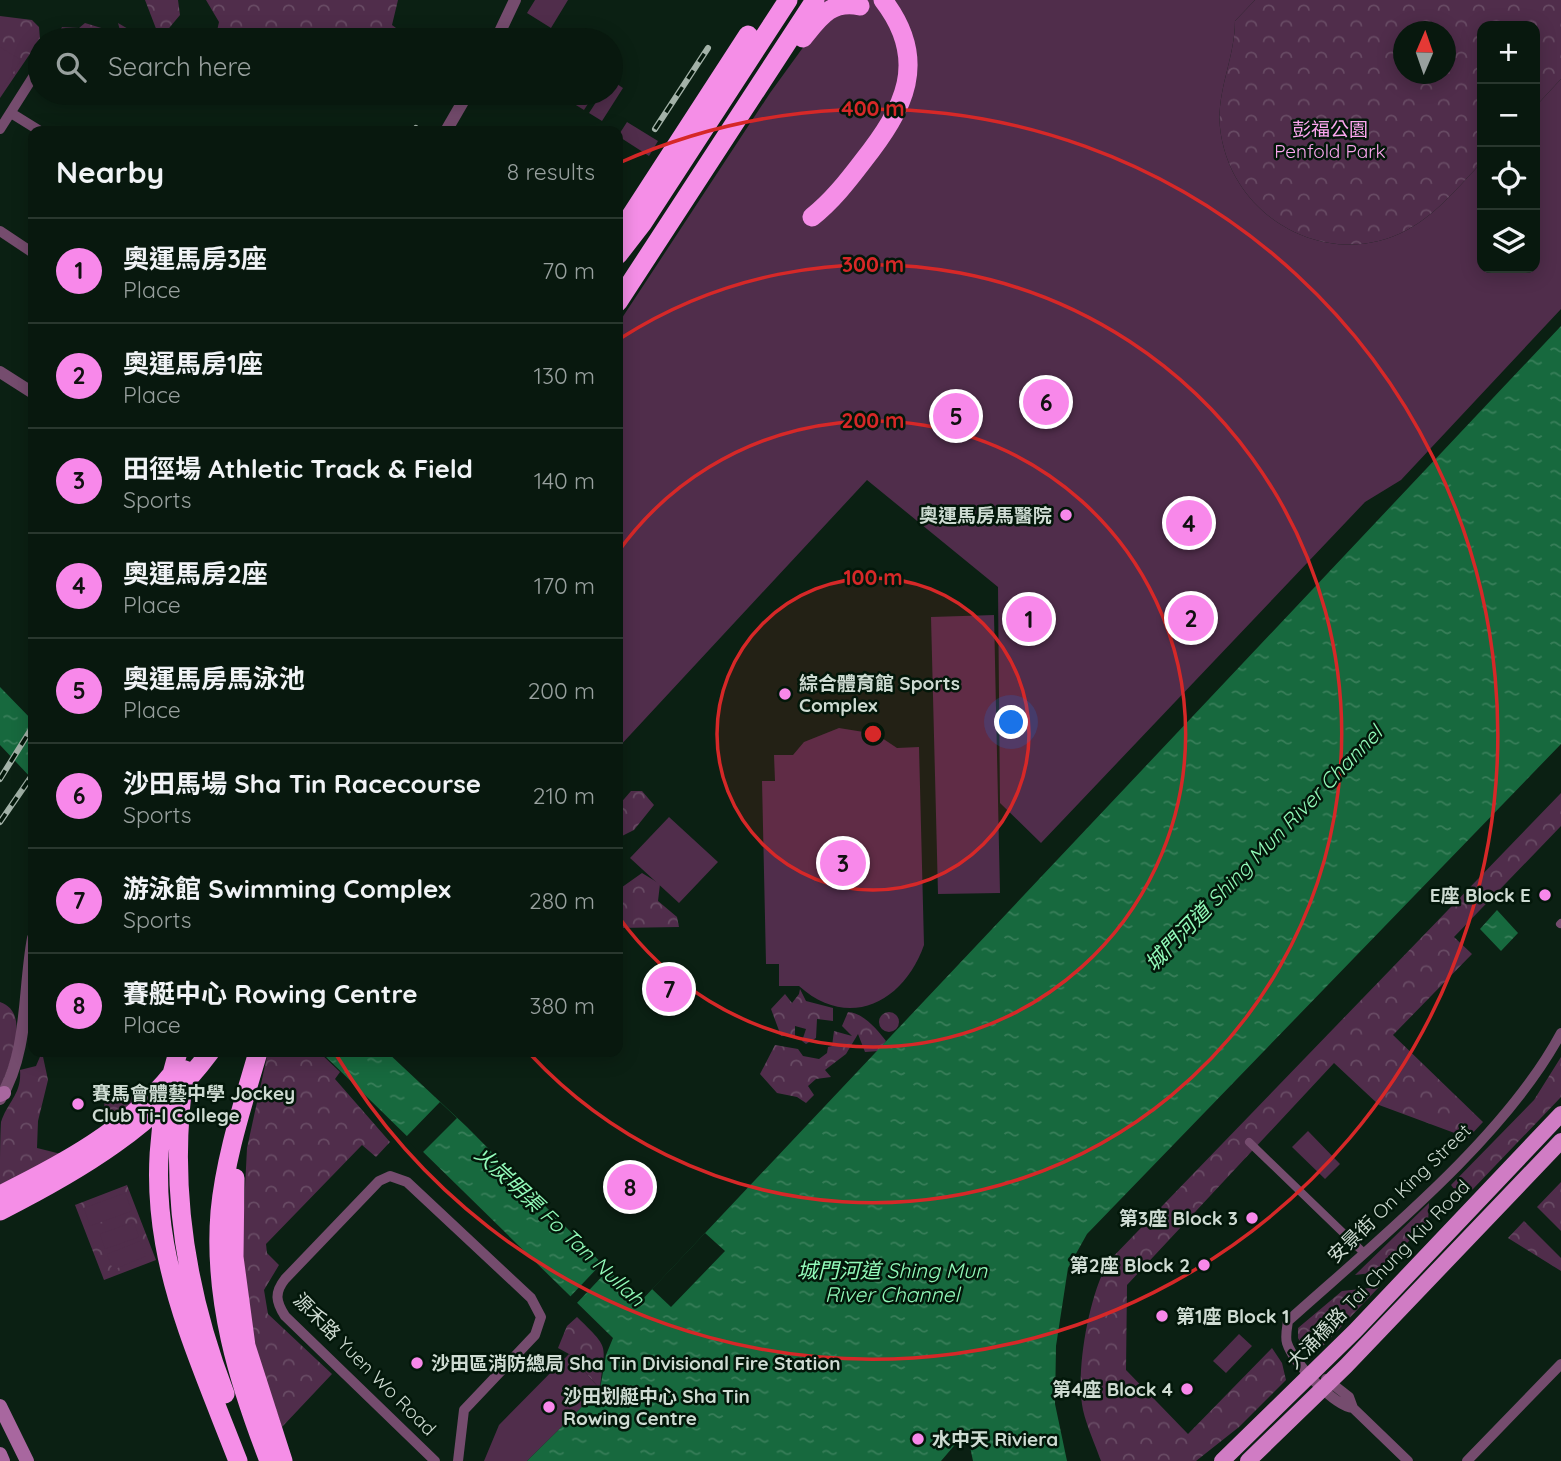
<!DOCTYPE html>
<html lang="en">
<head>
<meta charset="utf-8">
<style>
  body { margin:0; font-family:Quicksand,"Noto Sans TC",sans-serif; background:#112117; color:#f1f3f6 }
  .controls { position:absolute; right:21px; top:21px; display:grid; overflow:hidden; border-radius:14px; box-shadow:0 4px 18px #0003 }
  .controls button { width:63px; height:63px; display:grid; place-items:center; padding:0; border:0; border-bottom:2px solid #29372e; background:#08180e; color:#f1f3f6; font:35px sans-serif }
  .compass { position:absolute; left:1393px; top:21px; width:63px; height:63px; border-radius:50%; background:#08180e; box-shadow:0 4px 18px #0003; rotate:2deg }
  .you { position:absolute; left:1012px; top:723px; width:24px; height:24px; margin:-18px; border:5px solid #fff; border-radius:50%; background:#1a73e8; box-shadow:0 0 0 10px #1a73e833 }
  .badge { display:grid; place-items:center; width:46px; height:46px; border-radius:50%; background:#f888ea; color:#111; font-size:23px; font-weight:700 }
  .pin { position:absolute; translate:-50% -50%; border:4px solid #fff; box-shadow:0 2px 7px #0006 }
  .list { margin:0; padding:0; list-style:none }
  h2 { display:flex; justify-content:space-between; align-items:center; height:91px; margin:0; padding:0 28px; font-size:30px }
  h2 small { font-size:23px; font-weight:400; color:#98a09e }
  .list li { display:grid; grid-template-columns:46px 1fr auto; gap:21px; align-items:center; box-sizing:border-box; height:105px; padding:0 28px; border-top:2px solid #29372e }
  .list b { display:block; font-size:26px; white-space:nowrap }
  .list p { margin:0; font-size:23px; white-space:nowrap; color:#98a09e }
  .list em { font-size:23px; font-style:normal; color:#98a09e }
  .icon { flex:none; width:38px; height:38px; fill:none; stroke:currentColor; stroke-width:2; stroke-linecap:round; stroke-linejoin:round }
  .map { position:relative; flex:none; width:1561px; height:1461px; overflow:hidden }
  .search { position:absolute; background:#08180e; box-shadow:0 4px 18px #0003; left:28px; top:28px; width:595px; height:77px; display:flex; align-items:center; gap:18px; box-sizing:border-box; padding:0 24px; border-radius:38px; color:#98a09e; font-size:26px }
  .panel { position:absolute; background:#08180e; box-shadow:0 4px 18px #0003; left:28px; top:126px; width:595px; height:931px; border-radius:14px }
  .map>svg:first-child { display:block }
  .forest { fill:url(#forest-crowns); fill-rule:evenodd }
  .pitch { fill:#502d4b }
  .water { fill:url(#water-ripples) }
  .pier { fill:#0b2013 }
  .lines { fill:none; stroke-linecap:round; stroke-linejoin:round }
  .pedestrian { stroke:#754c6e; stroke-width:8 }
  .minor { stroke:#754c6e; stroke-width:10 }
  .tertiary { stroke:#754c6e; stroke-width:12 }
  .secondary { stroke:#a8679f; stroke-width:14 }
  .primary { stroke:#d07cc4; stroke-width:16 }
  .motorway { stroke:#f58ee7; stroke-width:19 }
  .rail-casing { stroke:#a3b2a8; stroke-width:6 }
  .rail { stroke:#03170a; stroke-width:3.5; stroke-dasharray:10; stroke-linecap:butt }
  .ring { fill:none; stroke:#d62828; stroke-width:3.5 }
  .poi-dot { fill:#f888ea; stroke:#03170a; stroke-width:2.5 }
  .labels { text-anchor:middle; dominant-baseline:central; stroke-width:5; stroke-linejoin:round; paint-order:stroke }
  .park-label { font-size:19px; fill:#fca7ef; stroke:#03170a }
  .poi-label { font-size:19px; font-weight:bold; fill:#cedbd2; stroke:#03170a; text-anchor:start }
  .street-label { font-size:19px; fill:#cedbd2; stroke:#03170a }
  .water-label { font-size:21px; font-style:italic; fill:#93fbba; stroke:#03170a }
  .centre { fill:#d62828; stroke:#03170a; stroke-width:3.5 }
  .ring-label { font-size:21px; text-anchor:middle; font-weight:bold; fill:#d62828; stroke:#03170a; stroke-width:5; stroke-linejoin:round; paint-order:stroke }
</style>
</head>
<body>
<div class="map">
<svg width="1561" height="1461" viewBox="0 0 1561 1461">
  <defs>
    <pattern id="forest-crowns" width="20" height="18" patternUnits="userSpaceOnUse" patternTransform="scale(1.75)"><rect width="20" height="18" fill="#502d4b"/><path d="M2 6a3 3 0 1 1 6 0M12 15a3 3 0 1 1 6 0" fill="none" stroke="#684b64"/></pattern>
    <pattern id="water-ripples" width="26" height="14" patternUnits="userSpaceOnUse" patternTransform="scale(1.75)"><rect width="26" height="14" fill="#17693e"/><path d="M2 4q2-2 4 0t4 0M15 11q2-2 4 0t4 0" fill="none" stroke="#387e59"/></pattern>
  </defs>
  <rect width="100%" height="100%" fill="#0b2013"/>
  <path class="forest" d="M145 0H178L180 15 160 39Z
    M206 0H398L392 25 412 40H215L219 22Z
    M1255 0H1561V79L1535 107V26H1482V162C1459 186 1437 214 1407 230 1331 271 1235 221 1221 135 1214 95 1235 60 1235 21ZM1404 32H1446V74H1404Z
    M0 16 32 20 39 27 40 39 0 98Z
    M85 23 121 34 118 23 147 40H77L73 31H60L62 27 79 28Z
    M631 791H642L654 805 634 830 618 838V806Z
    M1561 793V826L1454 937 1472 954 1393 1035 1483 1122 1468 1138 1379 1105 1334 1063 1127 1285 1126 1370 1188 1434 1272 1348 1282 1363 1286 1380 1239 1427 1196 1461H1101C1095 1444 1087 1427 1083 1410 1075 1371 1089 1296 1108 1262Z
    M642 873 660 884 658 901 677 917 679 927 618 928V890Z
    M800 989 806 1001 833 1008V1021L817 1019 816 1038 806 1044 802 1041 806 1029 795 1026V1036H781L771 1009 785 994 792 1003 799 994Z
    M0 1002C33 1013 8 1067 0 1089Z
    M879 1022a10 10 0 1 1 20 0a10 10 0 1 1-20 0Z
    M848 1012C862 1012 878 1030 886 1041L879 1051 865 1052 858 1034 846 1054 825 1070 831 1077 816 1079 808 1086 814 1095 806 1103 797 1097 777 1093 760 1074 775 1045 798 1049 803 1056 819 1059 827 1053 828 1047 832 1046 834 1031 852 1036 842 1026Z
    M42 1052 48 1080 38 1121 37 1148 65 1155 0 1190C0 1173 0 1136 1 1122 8 1101 22 1094 20 1070L36 1066Z
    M268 1052H319L340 1072 335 1079 390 1142 376 1157 362 1145 266 1244 267 1253 279 1265 264 1290 268 1314 332 1374 282 1427 251 1336 242 1248 247 1148Z
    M1561 1057V1097L1473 1189 1461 1198 1451 1185 1534 1100Z
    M105 1090 143 1097 118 1119 104 1112Z
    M1561 1182V1231L1537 1207Z
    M127 1185 156 1260 104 1280 75 1205Z
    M1429 1203 1428 1223 1411 1233 1412 1238 1392 1258 1388 1257 1379 1272 1355 1275Z
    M1524 1221 1561 1258V1271L1508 1238Z
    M1379 1287 1320 1349 1308 1355 1298 1338V1328L1342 1291Z
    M577 1317C612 1351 604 1343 600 1389L569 1354 558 1348 567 1326Z"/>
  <path class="pitch" d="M535 0H568L551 28 527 13Z
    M824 0H1255L1235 21C1235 60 1214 95 1221 135 1235 221 1331 271 1407 230 1437 214 1459 186 1482 162V268H1535V107L1561 79V309L1401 480 1365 502 1041 843 1000 803 998 587 867 480 618 748V324L770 93 820 24Z
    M0 47 21 60 4 87 0 85Z
    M611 80 623 88 602 121 589 113 602 93H611Z
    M577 93H595L584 110 571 102Z
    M627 122 658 141 649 156 618 136Z
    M994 615 1000 893 938 894 931 617Z
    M839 728 876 734 897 748 919 747 924 945C904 1002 849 1031 799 986H779V964H766L762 781H775L774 755H793L804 742Z
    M669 817 718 862 679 903 630 858Z
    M1308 1131 1340 1164 1325 1179 1292 1147Z
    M125 1193 132 1211 90 1226 84 1208Z
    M134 1222 139 1237 105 1249 100 1234Z
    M140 1241 146 1256 113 1270 107 1254Z
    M1239 1334 1252 1346 1226 1373 1213 1361Z
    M569 1354 600 1389 527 1461H484L499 1425Z"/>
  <path class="water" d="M1561 326V744L1087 1234 1068 1268 1056 1346 1055 1404 1067 1461H973L968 1437 959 1440 941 1461H527L600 1389 606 1355 613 1338 321 1052H387L467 1127 640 1302Z
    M0 687 33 721V780L0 745Z
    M1497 910 1518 933 1501 951 1480 929Z"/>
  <path class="pier" d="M440 1102 457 1118 421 1154 405 1138Z
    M705 1233 725 1251 671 1307 652 1289Z
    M604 1261 610 1268 575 1305 568 1299Z"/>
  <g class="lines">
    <path class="pedestrian" d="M1560 924 1561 923
      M1249 1142 1363 1252"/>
    <path class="minor" d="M11 113 40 131
      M0 129 40 66
      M0 231 33 253
      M1326 1379 1349 1397 1353 1408 1408 1461
      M1353 1408C1334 1406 1293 1362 1287 1343 1285 1337 1287 1328 1288 1321 1377 1241 1505 1138 1561 1033
      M435 1461 285 1316C276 1302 274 1293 285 1279L379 1181 390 1176 407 1182 531 1298 541 1317 535 1335 464 1410 458 1461
      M1467 1461 1561 1364"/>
    <path class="tertiary" d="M496 40 515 0
      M446 131 468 93
      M0 372 33 393
      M0 1099C29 1051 23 992 33 938"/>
    <path class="secondary" d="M0 1095 4 1093
      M0 1406 27 1461
      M0 1454 3 1461"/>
    <path class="primary" d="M1222 1461 1355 1331 1561 1114
      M1248 1461 1346 1366 1561 1141"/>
    <path class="motorway" d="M803 38C820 17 831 0 860 6
      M812 217C832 201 847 182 863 161 904 109 930 61 883 0
      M621 242 630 217 748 35
      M618 255 642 224 788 0
      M618 302 815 0
      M178 1052C129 1213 181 1314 238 1461
      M258 1052C243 1104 225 1158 220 1212 213 1299 238 1381 269 1461
      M185 1070C168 1181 185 1290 225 1394
      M235 1178 234 1257 246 1346 283 1461
      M0 1195C63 1164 128 1129 172 1074
      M0 1211C81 1170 155 1126 210 1052"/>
    <g class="rail-casing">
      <path id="rail" d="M655 129 708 48
        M414 131 416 128
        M0 779 33 726
        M0 822 33 774"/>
    </g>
    <use href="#rail" class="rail"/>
  </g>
  <circle cx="873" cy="734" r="156" fill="#d62828" fill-opacity=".12"/>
  <g class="ring">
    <circle cx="873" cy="734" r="156"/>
    <path d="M618 552A313 313 0 1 1 618 916"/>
    <path d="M621 338A469 469 0 1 1 530 1054"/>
    <path d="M619 163A625 625 0 1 1 337 1056"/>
  </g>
  <g class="poi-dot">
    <circle cx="1066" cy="515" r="7"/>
    <circle cx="785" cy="694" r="7"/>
    <circle cx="1545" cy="895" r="7"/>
    <circle cx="78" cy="1104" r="7"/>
    <circle cx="1252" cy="1218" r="7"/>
    <circle cx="1204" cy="1265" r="7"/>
    <circle cx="1162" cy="1316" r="7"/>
    <circle cx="417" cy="1363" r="7"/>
    <circle cx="1187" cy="1389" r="7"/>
    <circle cx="549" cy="1407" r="7"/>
    <circle cx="918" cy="1439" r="7"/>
  </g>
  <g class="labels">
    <g class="park-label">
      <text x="1330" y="129">彭福公園<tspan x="1330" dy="22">Penfold Park</tspan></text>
    </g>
    <g class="poi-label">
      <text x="1052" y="515" text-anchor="end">奧運馬房馬醫院</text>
      <text x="799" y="683">綜合體育館 Sports<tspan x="799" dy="22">Complex</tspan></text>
      <text x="1531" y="895" text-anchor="end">E座 Block E</text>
      <text x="92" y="1093">賽馬會體藝中學 Jockey<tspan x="92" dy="22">Club Ti-I College</tspan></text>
      <text x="1238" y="1218" text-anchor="end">第3座 Block 3</text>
      <text x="1190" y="1265" text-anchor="end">第2座 Block 2</text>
      <text x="1176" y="1316">第1座 Block 1</text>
      <text x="431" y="1363">沙田區消防總局 Sha Tin Divisional Fire Station</text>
      <text x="1173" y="1389" text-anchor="end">第4座 Block 4</text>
      <text x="563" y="1396">沙田划艇中心 Sha Tin<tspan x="563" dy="22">Rowing Centre</tspan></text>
      <text x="932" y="1439">水中天 Riviera</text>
    </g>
    <g class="street-label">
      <text transform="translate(1399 1193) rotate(-44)">安景街 On King Street</text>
      <text transform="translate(1378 1274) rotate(-46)">大涌橋路 Tai Chung Kiu Road</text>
      <text transform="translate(365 1364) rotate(45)">源禾路 Yuen Wo Road</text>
    </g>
    <g class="water-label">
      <text transform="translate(1263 848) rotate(-46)">城門河道 Shing Mun River Channel</text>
      <text transform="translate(560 1226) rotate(43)">火炭明渠 Fo Tan Nullah</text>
      <text x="892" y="1270">城門河道 Shing Mun<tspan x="892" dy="24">River Channel</tspan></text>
    </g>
  </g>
  <circle cx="873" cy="734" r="10" class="centre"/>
  <g class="ring-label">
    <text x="873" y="116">400 m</text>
    <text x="873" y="272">300 m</text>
    <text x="873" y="428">200 m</text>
    <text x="873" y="585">100 m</text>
  </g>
</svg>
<div class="controls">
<button>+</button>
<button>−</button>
<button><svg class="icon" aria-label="locate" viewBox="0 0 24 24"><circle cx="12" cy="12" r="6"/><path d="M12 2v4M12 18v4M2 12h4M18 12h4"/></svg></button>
<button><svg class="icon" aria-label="layers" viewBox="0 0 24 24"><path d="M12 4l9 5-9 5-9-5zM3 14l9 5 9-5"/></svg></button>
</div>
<svg class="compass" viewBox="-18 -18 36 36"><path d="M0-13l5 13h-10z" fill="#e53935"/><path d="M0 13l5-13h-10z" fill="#98a09e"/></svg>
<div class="you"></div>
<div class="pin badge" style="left:1029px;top:619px">1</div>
<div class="pin badge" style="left:1191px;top:618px">2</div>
<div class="pin badge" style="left:843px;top:863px">3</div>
<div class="pin badge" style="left:1189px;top:523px">4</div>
<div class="pin badge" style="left:956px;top:416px">5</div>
<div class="pin badge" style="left:1046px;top:402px">6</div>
<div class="pin badge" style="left:669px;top:989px">7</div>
<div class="pin badge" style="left:630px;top:1187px">8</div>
<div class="search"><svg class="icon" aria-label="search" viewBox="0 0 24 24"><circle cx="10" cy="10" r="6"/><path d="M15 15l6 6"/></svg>Search here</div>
<section class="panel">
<h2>Nearby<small>8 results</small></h2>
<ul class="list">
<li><span class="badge">1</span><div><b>奧運馬房3座</b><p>Place</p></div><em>70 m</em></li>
<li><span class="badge">2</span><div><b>奧運馬房1座</b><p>Place</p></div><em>130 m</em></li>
<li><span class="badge">3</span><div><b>田徑場 Athletic Track &amp; Field</b><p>Sports</p></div><em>140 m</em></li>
<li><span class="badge">4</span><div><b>奧運馬房2座</b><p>Place</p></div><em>170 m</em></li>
<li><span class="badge">5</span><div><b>奧運馬房馬泳池</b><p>Place</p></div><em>200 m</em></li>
<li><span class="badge">6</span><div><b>沙田馬場 Sha Tin Racecourse</b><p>Sports</p></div><em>210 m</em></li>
<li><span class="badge">7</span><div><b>游泳館 Swimming Complex</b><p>Sports</p></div><em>280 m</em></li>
<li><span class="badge">8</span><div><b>賽艇中心 Rowing Centre</b><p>Place</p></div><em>380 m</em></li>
</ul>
</section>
</div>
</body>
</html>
